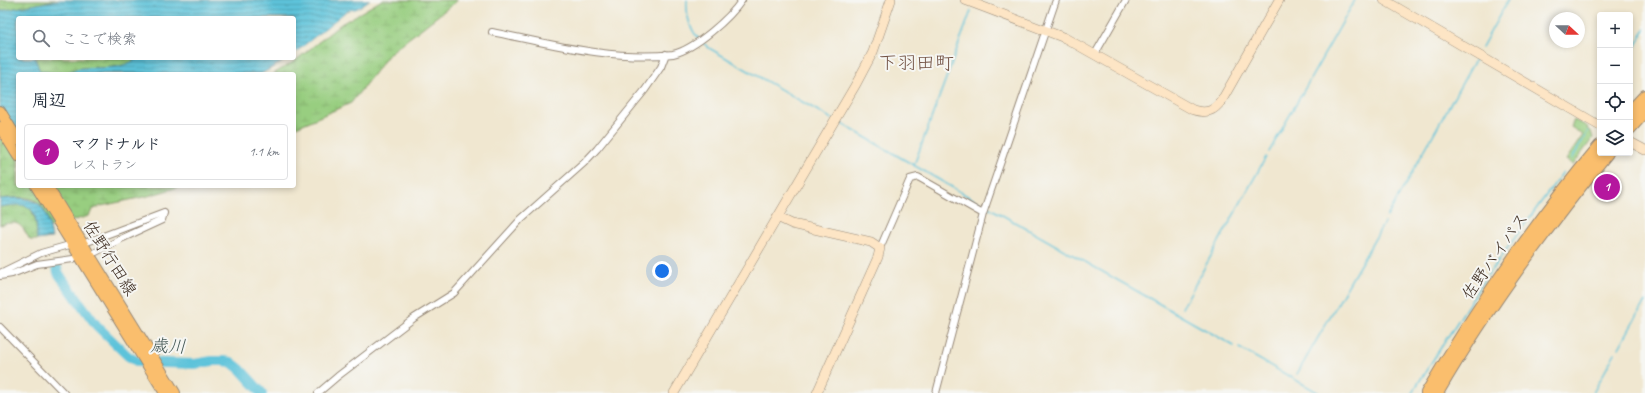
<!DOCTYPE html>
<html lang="ja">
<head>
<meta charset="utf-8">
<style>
  body { margin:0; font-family:Caveat,"Klee One",sans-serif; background:#f6f6f7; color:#1f2937 }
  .controls { position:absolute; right:12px; top:12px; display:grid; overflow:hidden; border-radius:4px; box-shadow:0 2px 6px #0003 }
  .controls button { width:36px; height:36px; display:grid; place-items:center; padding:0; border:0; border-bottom:1px solid #e0e1e3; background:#fff; color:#1f2937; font:20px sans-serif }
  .compass { position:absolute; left:1549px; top:12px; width:36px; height:36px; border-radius:50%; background:#fff; box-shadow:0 2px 6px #0003; rotate:111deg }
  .you { position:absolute; left:662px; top:271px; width:14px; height:14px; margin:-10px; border:3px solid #fff; border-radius:50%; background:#1a73e8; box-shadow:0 0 0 6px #1a73e833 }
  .badge { display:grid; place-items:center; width:26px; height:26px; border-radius:50%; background:#b5179e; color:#fff; font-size:13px; font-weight:700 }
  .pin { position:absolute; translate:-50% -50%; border:2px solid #fff; box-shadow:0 1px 4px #0006 }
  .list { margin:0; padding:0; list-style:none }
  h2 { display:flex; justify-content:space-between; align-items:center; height:52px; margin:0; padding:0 16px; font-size:17px }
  h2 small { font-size:13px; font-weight:400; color:#747a83 }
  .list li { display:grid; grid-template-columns:26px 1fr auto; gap:12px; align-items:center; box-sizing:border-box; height:56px; margin:0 8px 8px; padding:0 8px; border:1px solid #e0e1e3; border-radius:4px }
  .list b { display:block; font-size:15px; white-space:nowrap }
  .list p { margin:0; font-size:13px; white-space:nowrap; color:#747a83 }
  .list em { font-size:13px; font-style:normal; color:#747a83 }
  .icon { flex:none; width:22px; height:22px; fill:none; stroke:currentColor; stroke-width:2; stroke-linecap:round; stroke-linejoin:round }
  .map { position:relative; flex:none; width:1645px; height:393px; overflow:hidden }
  .search { position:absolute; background:#fff; box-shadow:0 2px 6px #0003; left:16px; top:16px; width:280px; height:44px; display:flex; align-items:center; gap:10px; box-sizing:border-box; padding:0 14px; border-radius:4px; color:#747a83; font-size:15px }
  .panel { position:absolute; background:#fff; box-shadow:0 2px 6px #0003; left:16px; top:72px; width:280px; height:116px; border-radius:4px }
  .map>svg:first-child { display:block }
  .green { fill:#98ce80; stroke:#6a7c4f }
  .wetland { fill:url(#wetland-marsh); stroke:#6a7c4f }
  .water { fill:url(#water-rules); stroke:#4c767c }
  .pier { fill:#f0e7d0 }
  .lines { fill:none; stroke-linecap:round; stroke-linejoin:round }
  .stream { stroke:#5dc3da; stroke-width:1.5 }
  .river { stroke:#5dc3da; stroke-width:10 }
  .street-casing { stroke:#968877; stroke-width:8 }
  .secondary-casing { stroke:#968877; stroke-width:10 }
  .primary-casing { stroke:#968877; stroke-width:12 }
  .highway-casing { stroke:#968877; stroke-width:14 }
  .street { stroke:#fff; stroke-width:6 }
  .secondary { stroke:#fde5c5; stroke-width:9 }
  .primary { stroke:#fabe6d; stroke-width:10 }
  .highway { stroke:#fabe6d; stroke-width:12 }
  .labels { text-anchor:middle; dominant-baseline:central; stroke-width:4; stroke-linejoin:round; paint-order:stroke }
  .street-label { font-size:17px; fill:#3b2a1e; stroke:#f6f6f2 }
  .water-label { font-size:18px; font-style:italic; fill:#455856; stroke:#f6f6f2 }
  .quarter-label { font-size:19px; fill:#745446; stroke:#f6f6f2 }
</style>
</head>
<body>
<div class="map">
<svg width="1645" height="393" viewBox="0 0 1645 393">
  <defs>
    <pattern id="wetland-marsh" width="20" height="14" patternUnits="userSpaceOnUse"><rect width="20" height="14" fill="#98ce80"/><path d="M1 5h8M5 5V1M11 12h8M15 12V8" fill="none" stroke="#84b16e"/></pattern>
    <pattern id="water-rules" width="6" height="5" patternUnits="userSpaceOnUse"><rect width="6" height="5" fill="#5dc3da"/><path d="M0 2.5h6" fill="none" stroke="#4e9fb0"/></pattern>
  </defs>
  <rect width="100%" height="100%" fill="#f6f6f2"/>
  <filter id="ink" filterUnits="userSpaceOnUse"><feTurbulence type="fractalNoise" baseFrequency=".025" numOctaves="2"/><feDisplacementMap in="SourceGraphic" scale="8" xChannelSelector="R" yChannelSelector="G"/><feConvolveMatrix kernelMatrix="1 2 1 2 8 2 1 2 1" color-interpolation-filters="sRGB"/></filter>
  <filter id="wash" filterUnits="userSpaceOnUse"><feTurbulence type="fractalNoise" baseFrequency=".012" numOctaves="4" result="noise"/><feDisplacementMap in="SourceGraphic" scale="16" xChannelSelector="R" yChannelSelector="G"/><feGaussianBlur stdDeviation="0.9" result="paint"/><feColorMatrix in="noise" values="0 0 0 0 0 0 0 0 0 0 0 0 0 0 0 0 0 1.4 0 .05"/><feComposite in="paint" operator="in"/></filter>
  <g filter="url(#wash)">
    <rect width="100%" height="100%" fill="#f0e7d0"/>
    <path class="green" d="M1574 120 1588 127 1587 129 1591 131 1593 138 1573 165 1566 160 1583 135 1571 127Z"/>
    <path class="wetland" d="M0 0H58L0 11Z
      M382 0H458L390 53 351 103 294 128V74H273L295 61 341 24Z
      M35 58H138C120 71 102 67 82 68 76 68 70 72 64 73 56 74 47 72 39 71Z
      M18 138V186H182L148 196 101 206 92 210 89 216 50 227C48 220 45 209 40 204 31 194 11 198 0 199V140Z
      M13 205H23L31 209 36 222 37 240H30C21 224 19 220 0 225V207Z"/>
    <path class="water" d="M58 0H370L357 9 347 11 294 54V18H18V58H35L40 71C48 72 56 74 64 73 70 72 76 68 82 68 102 67 120 70 138 58H289L261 74H18V133L0 136V11Z
      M14 198C44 198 47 211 52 238L37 240C36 208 34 201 0 207V199Z"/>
    <path class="pier" d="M370 0H372L357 11 347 13 294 56V54L347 11 357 9Z"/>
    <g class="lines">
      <path class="stream" d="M687 0C686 14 689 28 699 39
        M701 41 709 48 832 119
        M1482 47 1508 0
        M1630 56 1645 29
        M837 121 983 205
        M1269 152 1355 0
        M1572 159 1588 131
        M914 165 971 11
        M988 207 1234 346
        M1387 217 1475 60
        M1487 276 1563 172
        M1182 308 1266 157
        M1239 348 1319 393
        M1619 348 1645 301
        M1297 374 1384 223
        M1412 393 1484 280
        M1593 393 1615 353"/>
      <path class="river" d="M57 267 58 273 97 326 128 356 138 362 195 364 212 361H224L231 362 240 369 262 393"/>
    </g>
  </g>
  <g filter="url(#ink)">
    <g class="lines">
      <g class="street-casing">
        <path id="street" d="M492 32C551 44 612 61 673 54 695 49 730 18 742 0
          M1095 54 1126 0
          M82 244 164 213
          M880 248 910 179 918 177 983 214
          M96 252 123 238 162 220 164 213
          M0 273 41 253 73 244
          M0 276 12 274 37 264 73 259
          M0 327 64 393
          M318 393 338 376 414 318 454 293 521 219 584 163 597 149 645 90 661 67 666 54
          M936 393 983 214 1056 0"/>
      </g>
      <g class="secondary-casing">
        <path id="secondary" d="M965 0 1065 38 1193 110C1207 114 1214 111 1222 100L1279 0
          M1384 0 1600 126
          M1630 142 1645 150
          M777 217 792 224 871 242 880 248 878 257 817 393
          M674 393 856 84 873 52 891 0"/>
      </g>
      <g class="primary-casing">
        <path id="primary" d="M0 111 18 140
          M0 127 18 156
          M36 186 165 393
          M47 186 175 393"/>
      </g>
      <g class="highway-casing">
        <path id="highway" d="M1630 112 1645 96
          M1630 128 1645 111
          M1427 393C1478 306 1535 223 1600 146
          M1437 393C1487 307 1545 229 1607 153"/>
      </g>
      <use href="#street" class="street"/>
      <use href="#secondary" class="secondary"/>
      <use href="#primary" class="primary"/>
      <use href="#highway" class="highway"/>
    </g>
  </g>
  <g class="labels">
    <g class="street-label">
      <text transform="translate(1495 256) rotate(-55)">佐野バイパス</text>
      <text transform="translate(110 258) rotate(58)">佐野行田線</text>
    </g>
    <g class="water-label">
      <text transform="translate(168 346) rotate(2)">歳川</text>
    </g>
    <g class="quarter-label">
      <text x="916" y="63">下羽田町</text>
    </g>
  </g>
</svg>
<div class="controls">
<button>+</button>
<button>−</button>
<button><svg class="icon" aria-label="locate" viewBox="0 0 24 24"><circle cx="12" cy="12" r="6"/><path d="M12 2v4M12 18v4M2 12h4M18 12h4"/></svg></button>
<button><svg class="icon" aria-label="layers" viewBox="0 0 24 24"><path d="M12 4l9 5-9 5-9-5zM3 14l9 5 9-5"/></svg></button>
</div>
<svg class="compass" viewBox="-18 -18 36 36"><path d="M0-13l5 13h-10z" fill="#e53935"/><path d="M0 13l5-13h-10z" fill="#747a83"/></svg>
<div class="you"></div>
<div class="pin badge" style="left:1607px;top:187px">1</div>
<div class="search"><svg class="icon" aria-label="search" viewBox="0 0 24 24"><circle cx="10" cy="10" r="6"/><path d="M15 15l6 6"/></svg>ここで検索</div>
<section class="panel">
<h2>周辺<small></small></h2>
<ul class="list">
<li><span class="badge">1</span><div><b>マクドナルド</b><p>レストラン</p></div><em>1.1 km</em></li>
</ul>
</section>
</div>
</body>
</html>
